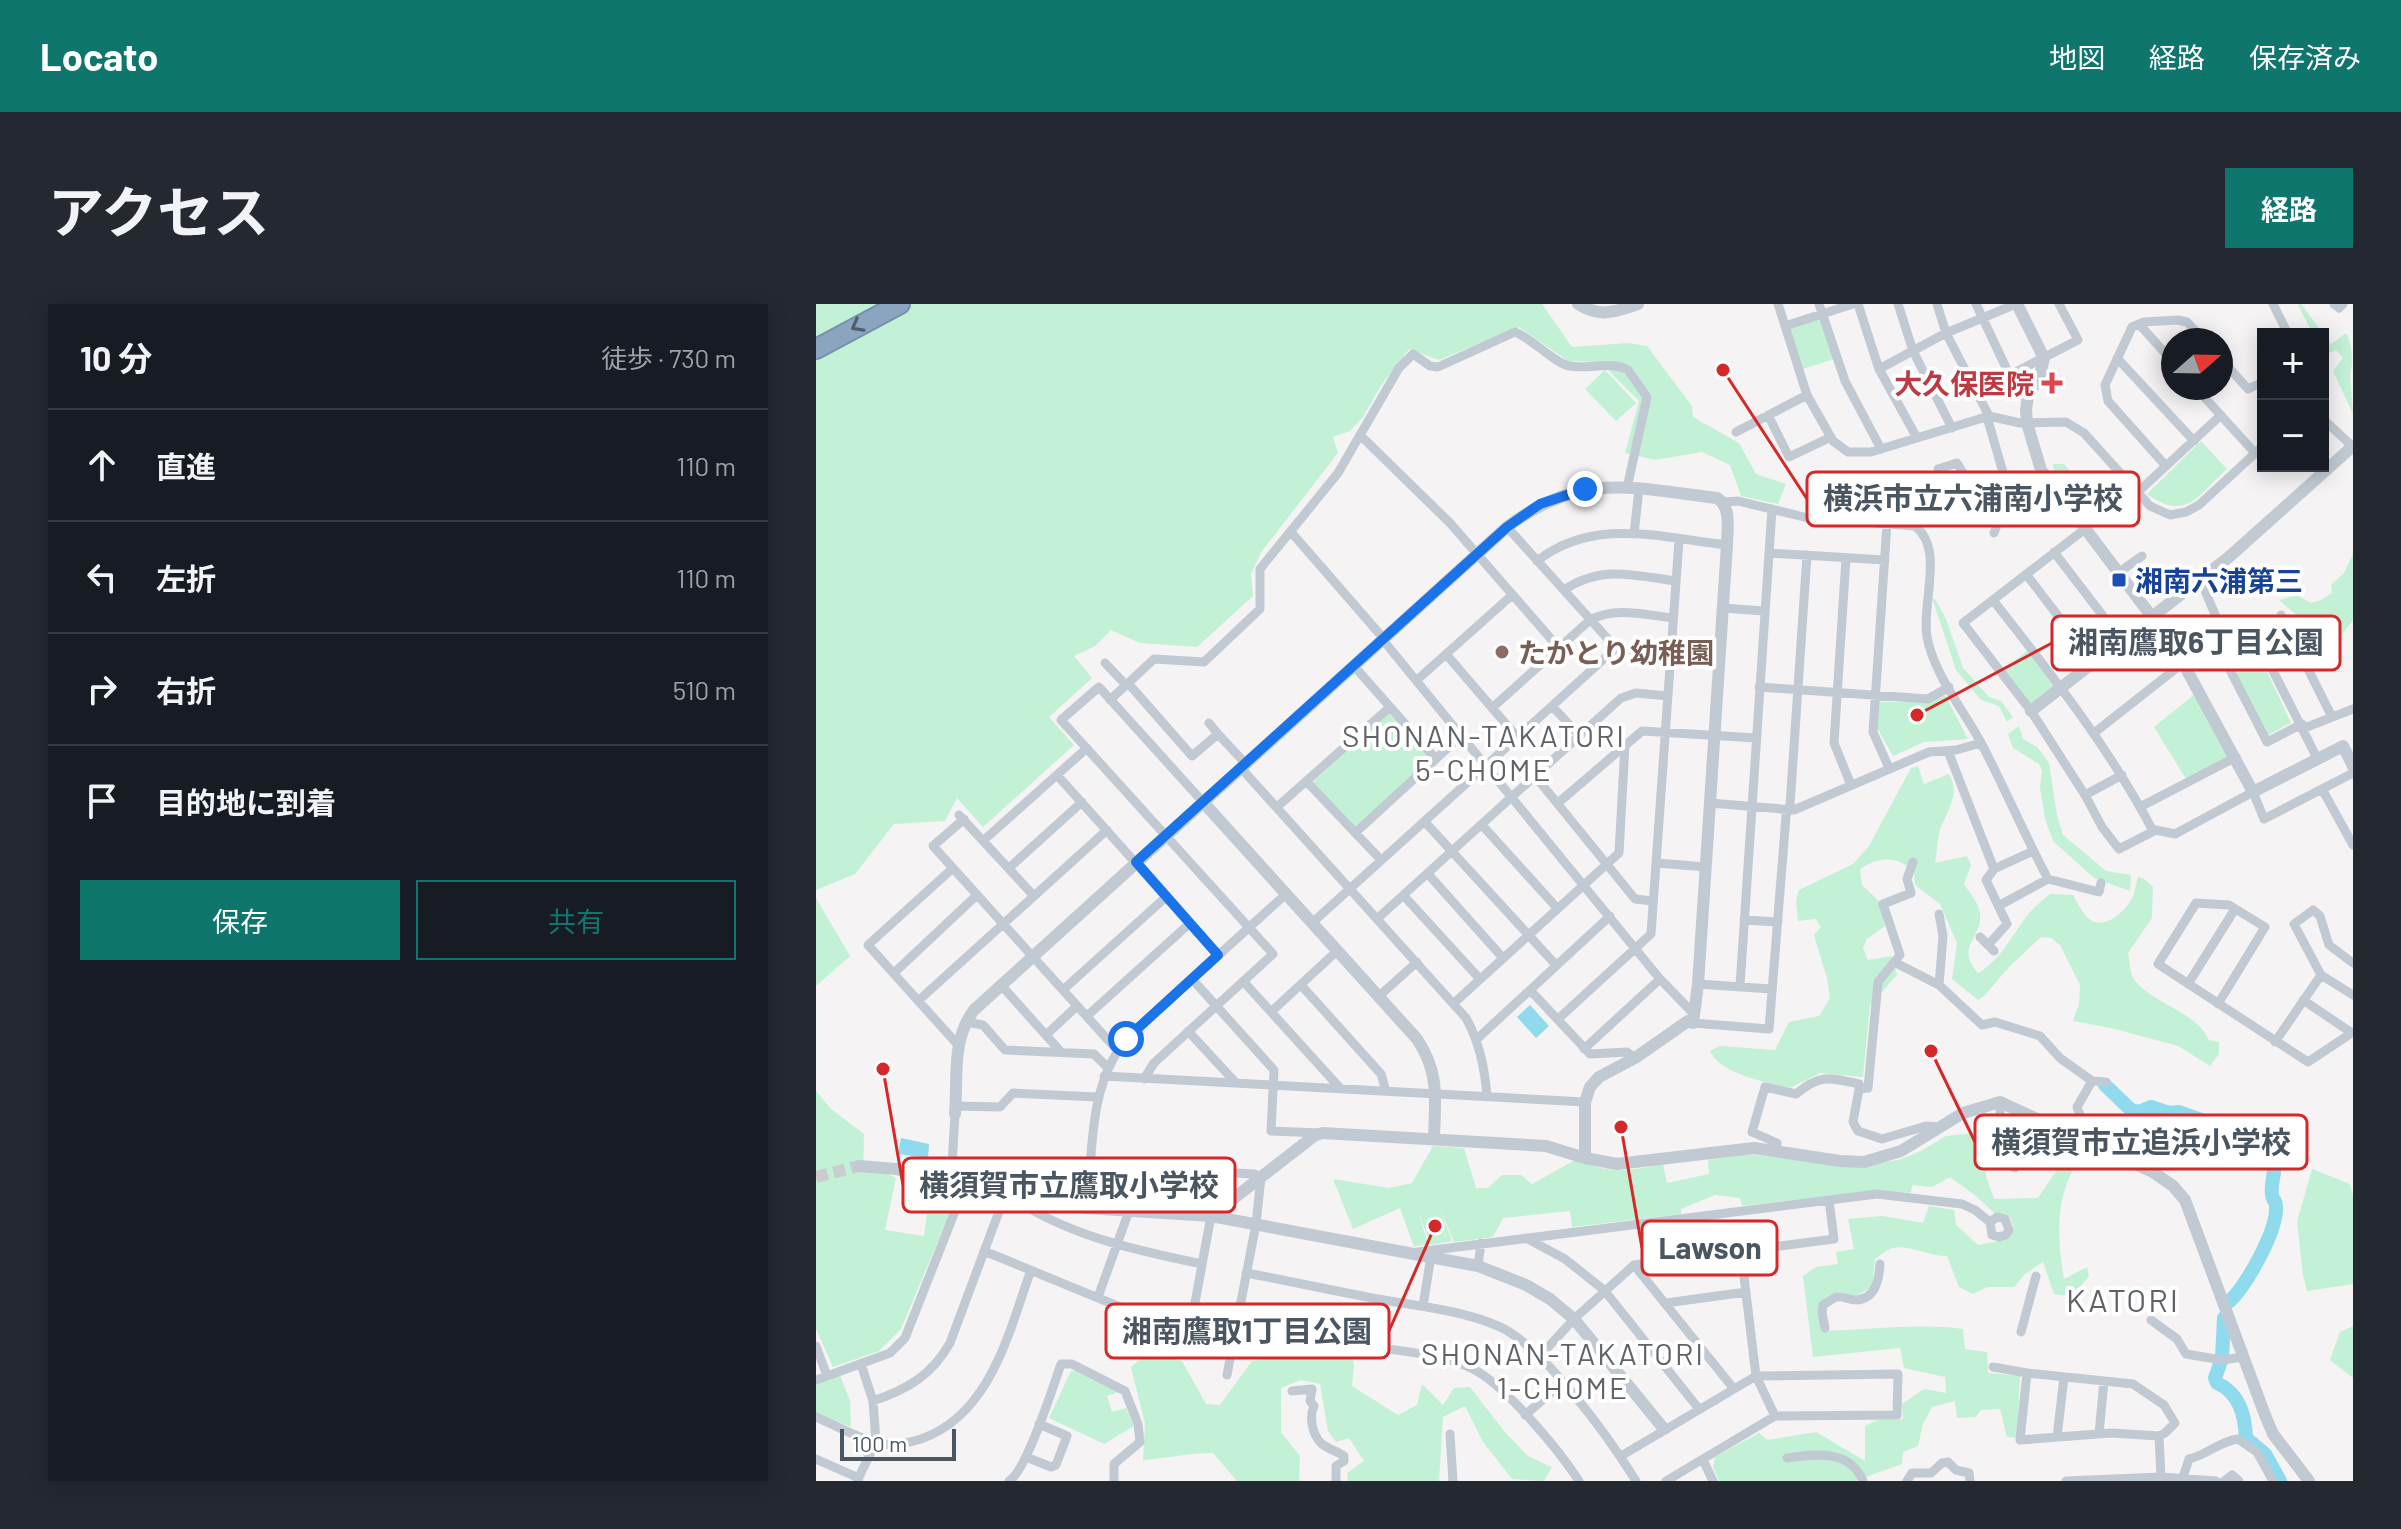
<!DOCTYPE html>
<html lang="ja">
<head>
<meta charset="utf-8">
<style>
  body { margin:0; font-family:Barlow,"Noto Sans JP",sans-serif; background:#242831; color:#f1f3f6 }
  .controls { position:absolute; right:24px; top:24px; display:grid; overflow:hidden; border-radius:0px; box-shadow:0 4px 20px #0003 }
  .controls button { width:72px; height:72px; display:grid; place-items:center; padding:0; border:0; border-bottom:2px solid #363941; background:#171b24; color:#f1f3f6; font:40px sans-serif }
  .compass { position:absolute; left:1345px; top:24px; width:72px; height:72px; border-radius:50%; background:#171b24; box-shadow:0 4px 20px #0003; rotate:70deg }
  .scale { position:absolute; left:24px; bottom:20px; width:116px; box-sizing:border-box; padding-left:8px; border:4px solid #4a5661; border-top:0; font-size:22px; line-height:28px; white-space:nowrap; color:#4a5661; -webkit-text-stroke:6px #fff; paint-order:stroke }
  .stop { position:absolute; width:24px; height:24px; margin:-18px; border:6px solid #1a73e8; border-radius:50%; background:#fff }
  .stop.end { background:#1a73e8; border-color:#fff; box-shadow:0 2px 8px #0008 }
  .list { margin:0; padding:0; list-style:none }
  h2 { display:flex; justify-content:space-between; align-items:center; height:104px; margin:0; padding:0 32px; font-size:34px }
  h2 small { font-size:26px; font-weight:400; color:#9ea1a6 }
  .list li { display:grid; grid-template-columns:52px 1fr auto; gap:24px; align-items:center; box-sizing:border-box; height:112px; padding:0 32px; border-top:2px solid #363941 }
  .list b { display:block; font-size:30px; white-space:nowrap }
  .list em { font-size:26px; font-style:normal; color:#9ea1a6 }
  .actions { display:flex; gap:16px; padding:24px 32px }
  .actions a { flex:1; padding:18px 0; border:2px solid #0f766e; border-radius:0px; text-align:center; font-size:28px; color:#0f766e }
  .actions .main { background:#0f766e; color:#fff }
  .icon { flex:none; width:44px; height:44px; fill:none; stroke:currentColor; stroke-width:2; stroke-linecap:round; stroke-linejoin:round }
  .map { position:relative; flex:none; width:1537px; height:1177px; overflow:hidden; border-radius:0px }
  header { display:flex; align-items:center; gap:48px; box-sizing:border-box; height:112px; padding:0 40px; background:#0f766e; color:#fff }
  header strong { font-size:38px }
  nav { display:flex; gap:44px; margin-inline-start:auto; font-size:28px }
  .intro { display:flex; align-items:center; justify-content:space-between; box-sizing:border-box; height:192px; padding:0 48px }
  h1 { margin:0; font-size:56px }
  .button { padding:20px 36px; border-radius:0px; background:#0f766e; color:#fff; font-size:28px; font-weight:700 }
  main { display:flex; gap:48px; padding:0 48px }
  aside { flex:1; background:#171b24; border-radius:0px; box-shadow:0 4px 20px #0003 }
  .map>svg:first-child { display:block }
  .green { fill:#c3f1d5 }
  .water { fill:#90daee }
  .lines { fill:none; stroke-linecap:round; stroke-linejoin:round }
  .river { stroke:#90daee; stroke-width:14 }
  .tertiary-tunnel { stroke:#caccce; stroke-width:12; stroke-dasharray:12 6; stroke-linecap:butt }
  .motorway-casing { stroke:#7690ad; stroke-width:22 }
  .minor { stroke:#c1cad2; stroke-width:9 }
  .tertiary { stroke:#c1cad2; stroke-width:12 }
  .motorway { stroke:#8ba5c1; stroke-width:18 }
  .oneway { stroke:#505e6b }
  .route { stroke:#1a73e8; stroke-width:10 }
  .health-dot { fill:#e0444e; stroke:#fff; stroke-width:3 }
  .transit-dot { fill:#1a4fb4; stroke:#fff; stroke-width:3 }
  .education-dot { fill:#8d6e63; stroke:#fff; stroke-width:3 }
  .labels { text-anchor:middle; dominant-baseline:central; stroke-width:8; stroke-linejoin:round; paint-order:stroke }
  .health-label { font-size:28px; font-weight:bold; fill:#be3a42; stroke:#fff; text-anchor:end }
  .transit-label { font-size:28px; font-weight:bold; fill:#164399; stroke:#fff; text-anchor:start }
  .education-label { font-size:28px; font-weight:bold; fill:#785e54; stroke:#fff; text-anchor:start }
  .neighbourhood-label { font-size:30px; letter-spacing:2px; fill:#5f6368; stroke:#fff }
  .quarter-label { font-size:32px; letter-spacing:2px; fill:#5f6368; stroke:#fff }
  .leader { fill:none; stroke:#d62828; stroke-width:3 }
  .callout-dot { fill:#d62828; stroke:#fff; stroke-width:3 }
  .callout { fill:#fff; stroke:#d62828; stroke-width:3 }
  .callout-label { font-size:30px; text-anchor:middle; font-weight:bold; fill:#4a5661 }
</style>
</head>
<body>
<header>
<strong>Locato</strong>
<nav><a>地図</a><a>経路</a><a>保存済み</a></nav>
</header>
<div class="intro"><h1>アクセス</h1><a class="button">経路</a></div>
<main>
<aside>
<h2>10 分<small>徒歩 · 730 m</small></h2>
<ul class="list">
<li><svg class="icon" aria-label="ahead" viewBox="0 0 24 24"><path d="M12 20V5M6 11l6-6 6 6"/></svg><div><b>直進</b></div><em>110 m</em></li>
<li><svg class="icon" aria-label="left" viewBox="0 0 24 24"><path d="M17 20v-9H6M10 6l-5 5 5 5"/></svg><div><b>左折</b></div><em>110 m</em></li>
<li><svg class="icon" aria-label="right" viewBox="0 0 24 24"><path d="M7 20v-9h11M14 6l5 5-5 5"/></svg><div><b>右折</b></div><em>510 m</em></li>
<li><svg class="icon" aria-label="arrive" viewBox="0 0 24 24"><path d="M6 21V4h12l-3 4 3 4H6"/></svg><div><b>目的地に到着</b></div></li>
</ul>
<div class="actions"><a class="main">保存</a><a>共有</a></div>
</aside>
<div class="map">
<svg width="1537" height="1177" viewBox="0 0 1537 1177">
  <rect width="100%" height="100%" fill="#f5f3f3"/>
  <path class="green" d="M0 0H726L756 43 812 39 831 42 876 102 877 113 923 139 940 170 970 180 962 200 925 192 914 161 886 148 839 156 809 149 823 97 784 58 752 57 703 23 623 56 593 45 564 83 547 113 534 127 517 133 522 149 446 247 435 270 437 292 381 343 324 339 295 326 279 342 258 352 276 374 233 413 258 441 167 523 141 494 129 517 78 520 39 570 0 586Z
    M1485 0 1515 40 1530 29C1537 40 1537 59 1534 71L1537 110 1517 67 1527 54 1520 46 1511 50 1507 45V30H1497L1482 1Z
    M1003 12 1018 55 987 65 973 23Z
    M789 66 820 99 800 117 769 85Z
    M1385 137 1411 165C1381 192 1371 218 1331 190Z
    M1237 160H1248L1266 182 1253 193 1239 175Z
    M1537 250V316L1521 337 1511 340C1496 321 1480 312 1463 296L1481 291 1495 299 1505 296 1516 289 1515 281 1528 269Z
    M1116 294 1119 295 1130 315 1147 364 1173 393 1185 397 1197 413 1191 418 1183 402 1165 396 1140 366Z
    M1211 347 1238 382 1214 400 1188 365Z
    M1445 355 1475 419 1450 432 1419 370Z
    M1380 389 1413 454 1370 475 1338 423Z
    M1129 391 1152 435 1108 438 1077 452 1061 424 1063 398H1114Z
    M573 409 616 455 539 523 496 479Z
    M1203 422 1207 435 1221 443 1233 459 1241 511 1247 531 1290 567 1315 571 1314 587 1278 574 1237 537 1229 515 1224 483 1226 467 1223 460 1197 444 1192 430Z
    M1102 462 1108 480 1133 470C1145 491 1131 506 1124 526 1121 536 1121 549 1119 559L1151 552 1155 561 1148 580C1153 588 1163 599 1164 609 1167 635 1138 642 1162 669 1185 656 1195 632 1211 612 1217 603 1226 597 1234 590L1257 591C1261 598 1265 607 1271 613 1286 629 1310 608 1317 592 1319 586 1320 579 1322 573L1327 574 1337 583 1336 614 1312 649C1314 657 1313 668 1318 675 1337 701 1379 706 1393 736L1403 738V750L1394 762 1362 742 1295 724 1257 717 1263 700 1264 681 1244 641 1235 634 1225 633 1193 663 1169 691 1162 696 1136 675 1141 639 1124 600 1099 581 1098 568C1080 551 1064 552 1044 565L1046 581 1063 597 1069 622 1051 635 1047 644 1052 656 1076 652 1081 671 1054 701 1047 773 1004 769 974 784C952 779 904 770 894 747L904 742 959 746 973 718 1003 712 1014 694 1011 674 998 631 1005 623 1000 615 982 617 980 597 983 586 1037 560 1053 542 1095 464Z
    M0 594 34 652 0 682Z
    M0 787 15 805 48 830 47 867 72 870 80 874 69 926 108 932 111 910 95 888C113 880 122 894 135 906L85 1025 63 1047 17 1063 0 1025Z
    M1159 829 1169 841 1170 872 1178 895 1222 894 1261 836 1276 843C1238 876 1240 929 1248 975L1271 963 1273 972 1256 993 1238 990 1227 958 1209 970 1198 983H1172L1157 990 1143 983 1131 952C1113 952 1091 940 1077 944 1071 945 1064 952 1059 955L1056 983 1038 993 1021 988 1003 1003 1005 1027C1052 1026 1102 1019 1147 1025L1149 1045 1171 1048 1172 1069 1204 1072 1201 1134 1191 1133 1184 1105 1165 1106 1160 1113 1141 1114 1139 1097 1116 1103 1107 1120 1102 1142 1087 1148 1086 1160 1039 1177H903L897 1163 899 1153 943 1129 952 1136 1000 1128 1049 1157V1122L1062 1116 1087 1115 1086 1100 1108 1085 1130 1089 1129 1073 1088 1064 1084 1044 997 1053 987 972 1000 963 1022 960 1020 948 1038 945 1032 915 1066 912 1107 919 1113 902 1138 906 1140 921 1162 941 1193 935 1198 923 1193 912 1178 909 1160 892 1134 873 1116 883 1096 881 1095 889 1063 886 926 902 924 894 899 891 865 905V910L756 923 754 907 687 914 677 933 638 938 623 901 636 937 615 941 602 907 612 940 598 943 584 904 537 925 517 875 573 884 596 879 617 842 648 844 660 884H672L686 871H705L716 880 761 855C794 871 812 867 847 860L851 879 893 870 892 856 933 850 1031 863 1083 856 1105 847 1130 832Z
    M1496 865 1534 880 1537 892V980L1491 987 1487 971 1481 918Z
    M483 1007 530 1021 538 1061 536 1082 582 1111 601 1101 606 1080 627 1101 638 1084 654 1083 688 1127 712 1152 736 1163 728 1177 696 1175 667 1138 649 1102 627 1113 623 1177H532L531 1169 548 1157 533 1134 520 1138 512 1127 504 1080 485 1076 465 1084V1128L484 1152 483 1177H421L397 1149C373 1149 351 1154 327 1156L329 1120 315 1063 334 1048 366 1057 390 1100 404 1101 436 1057 467 1050Z
    M1537 1022V1074L1514 1056 1524 1028Z
    M265 1066 303 1088 291 1092 296 1108 310 1104 318 1122 288 1140 233 1114 255 1067Z
    M24 1071 34 1097 35 1123 0 1109V1080Z"/>
  <path class="water" d="M714 701 733 722 720 734 701 713Z
    M85 834 113 840 112 854 82 850Z"/>
  <g class="lines">
    <path class="river" d="M1289 781 1315 806 1323 808 1335 803 1353 809 1363 808 1397 820 1419 844 1456 853C1462 866 1454 877 1456 890 1457 901 1459 891 1460 902 1462 926 1431 980 1414 997
      M1408 1014 1406 1054 1399 1074 1401 1079C1423 1089 1429 1110 1430 1134L1449 1150 1464 1177"/>
    <path class="tertiary-tunnel" d="M0 873 43 862"/>
    <g class="motorway-casing">
      <path id="motorway" d="M0 45 84 0"/>
    </g>
    <path class="minor" d="M962 0 991 91 1017 137 1032 148H1055L1173 112 1204 119 1250 118 1268 129 1334 202 1354 211 1370 208 1383 201 1447 142
      M1003 0 1029 77 1065 145
      M1042 0 1063 65 1101 134
      M1082 0 1097 47 1136 124
      M1121 0 1130 29 1173 112
      M1160 0 1194 72
      M1457 0 1472 30
      M1518 0 1523 4 1527 0
      M1323 20 1357 58
      M969 22 1037 0
      M1301 54 1378 137
      M1405 55 1432 85 1447 78
      M1063 65 1130 29 1200 0
      M1380 84 1439 149
      M1161 88 1262 36 1243 0
      M952 111 973 153 1015 133
      M1171 113 1193 189 1178 229
      M1507 115 1536 142
      M920 128 991 91
      M544 131 634 219 743 344
      M1350 162 1292 97 1289 81 1316 23 1328 18 1362 16 1371 18 1388 36
      M1122 165 1141 159 1176 216 1183 217
      M1322 188 1405 111
      M908 198 922 197 992 214 1099 222C1129 245 1105 299 1111 333 1118 370 1146 404 1164 437 1188 482 1208 530 1232 575
      M1071 219 1057 428 1073 464
      M691 223 800 344 903 354
      M1269 225 1147 319 1215 407 1269 491 1286 523 1303 545 1340 526 1359 530 1437 488 1448 515 1537 469
      M475 228 568 335
      M818 230 823 185
      M1238 248 1287 312
      M953 249 1069 256
      M1030 254 1018 439 1035 481
      M721 257C779 212 845 234 911 241
      M1302 269 1326 252
      M1210 270 1278 359
      M1384 275 1406 327 1394 339 1414 366 1451 438 1486 420
      M748 286C785 261 818 271 859 277
      M1177 296C1235 370 1293 443 1337 527
      M907 304 948 307
      M1465 311 1516 413
      M567 336 844 675 878 710
      M630 350 701 433
      M289 359 310 381
      M538 362 620 455
      M1414 366 1448 349 1501 454
      M601 376 695 292
      M312 379 376 452 402 430 430 460
      M943 383 1112 395 1133 383
      M294 396 338 355 388 358 444 305V265L522 169 583 64 597 50 614 62 622 63 699 28C717 35 739 60 754 62 774 66 793 56 812 66L831 93 811 184
      M736 402 764 432
      M676 404 774 316C800 302 829 311 857 314
      M393 419 402 430
      M1486 425 1537 405
      M1278 429 1367 359
      M1132 447 1178 565
      M425 464 650 714C664 739 669 765 671 793
      M241 471 402 651
      M719 472 819 595 837 597
      M490 477 565 556
      M1506 485 1537 541
      M1269 491 1306 471
      M742 499 826 427 940 434
      M894 499 978 506 1113 448 1140 446 1165 439
      M461 503 574 403
      M1324 503 1420 453
      M143 511 218 592
      M148 515 117 542 301 746
      M609 518 740 661
      M666 521 741 604
      M539 529 646 431
      M168 536 271 444
      M1097 558 1091 575 1095 589 1067 600 1084 651 1062 678 1052 784 1043 785 1037 818 1042 827 1066 835 1110 822 1124 823
      M841 559 890 563
      M137 564 52 641 142 741
      M193 564 266 498
      M612 570 687 654
      M588 592 663 674
      M1184 601 1232 575 1283 588 1285 579
      M562 614 805 394 820 389 852 392
      M928 616 962 618
      M496 619 800 344
      M1164 633 1178 647
      M1172 641 1191 620 1170 576 1178 565 1217 547
      M1080 659 1123 681 1166 721 1179 718 1224 732 1244 754 1276 777
      M1537 659 1513 641 1504 612 1497 606 1478 620 1505 671 1537 691
      M78 669 161 591
      M376 675 458 766 455 827 504 829
      M427 677 524 784
      M882 680 955 685
      M1372 680 1419 605
      M185 681 245 748
      M485 681 565 770 570 787
      M1123 681 1127 632 1123 610
      M924 682 956 205
      M248 685 350 593
      M714 686 774 750 811 748 819 754
      M562 693 601 658
      M1487 696 1536 729
      M102 697 291 526
      M638 699 803 549 809 441
      M1402 700 1449 623 1413 601 1380 599 1342 660 1492 758 1537 728
      M455 708 521 647
      M271 712 373 620
      M742 715 835 630 863 236
      M149 718 167 721 189 746 278 750 291 763
      M877 719 953 725 970 512 974 501 991 251
      M372 727 420 779
      M231 730 261 702
      M661 735 794 612
      M1459 738 1505 671
      M768 745 844 675
      M288 772 769 798
      M328 775 338 759 457 650 245 416 283 383 387 498
      M1184 798V822L1192 839 1190 860 1199 864
      M140 802 184 803 197 789 281 793
      M1246 825 1265 814 1261 803 1276 777 1290 778
      M960 847 961 839 936 828 949 783 980 790C1005 769 1014 774 1043 780V785
      M135 878 139 810
      M206 900C261 934 324 947 386 960
      M271 904C277 845 272 784 310 735L470 590
      M862 915 866 955
      M710 934 749 955 788 986 883 1105
      M168 947 360 1026 417 1039 440 920 445 873 438 870 275 861
      M602 948 1061 890 1146 900 1159 906 1174 918 1181 913 1189 915 1193 926 1190 931 1183 933 1176 931 1174 918
      M925 948 940 1072 959 1112
      M818 961 918 1085
      M662 962 665 939
      M430 969C474 977 518 987 562 995 602 1002 645 1006 682 1022 727 1041 794 1135 820 1177
      M282 993 313 907
      M562 995 554 1042C587 1048 627 1050 657 1065 689 1081 743 1146 763 1177
      M850 999 930 988
      M607 1002 615 952
      M1335 1016 1361 1035 1370 1050 1406 1056 1427 1053
      M1009 1024 1006 1009 1007 1001 1020 993C1028 992 1033 996 1040 996 1060 995 1063 975 1064 960
      M1205 1028 1220 972
      M373 1031 395 912
      M0 1042 11 1072
      M724 1052 758 1015 818 961 1018 935 1013 896
      M1177 1063 1211 1069 1317 1080 1348 1101 1359 1119 1349 1129 1343 1132 1295 1129 1204 1136 1211 1069
      M411 1071 417 1039
      M0 1076 74 1049 89 1034 149 882
      M476 1087 496 1085 494 1097 498 1102C493 1113 496 1130 505 1139 511 1145 521 1147 528 1152V1157L520 1162V1177
      M57 1097C92 1085 116 1071 134 1039L188 894
      M709 1111 746 1079
      M0 1113C23 1123 50 1139 75 1141 85 1141 95 1138 105 1135 175 1111 193 1027 215 966
      M634 1130 637 1177
      M1283 1130 1288 1077
      M1343 1132 1345 1173
      M1241 1133 1248 1073
      M805 1152 940 1072 1082 1070 1081 1111 959 1112 850 1177
      M210 1153 235 1163 240 1161 251 1132 223 1120
      M971 1154C1000 1150 1034 1145 1047 1177
      M0 1155 43 1174
      M887 1156 897 1177
      M1366 1176 1373 1155C1391 1151 1404 1137 1422 1135L1441 1148 1457 1177
      M41 1177 60 1138 57 1097 45 1060
      M193 1177C210 1168 237 1083 245 1060H256L309 1087 322 1120 324 1138 298 1160V1177
      M1091 1177 1096 1169H1115L1126 1159 1132 1158 1140 1166 1153 1169 1154 1177
      M1250 1177 1345 1173 1400 1177
      M1408 1177 1416 1171 1423 1177"/>
    <path class="tertiary" d="M762 0C784 14 799 8 822 0
      M1201 0 1228 54 1224 71 1212 92 1210 106 1211 119 1225 166 1336 313 1367 359 1437 488 1527 442 1537 462
      M1215 407 1413 253 1537 142
      M387 498 601 735C624 769 619 796 618 835
      M139 810C142 773 135 737 158 706L691 223C765 167 815 184 901 194 916 203 911 225 911 241L882 680 877 719 872 717 819 754 783 773 774 783 769 798V854
      M43 862 80 865 149 882 206 900 231 899 271 904 395 912 662 962 710 981 734 995 758 1015 848 1125
      M395 912 498 832 506 829 730 842 769 854 801 860 938 844 1024 857 1048 858 1085 847 1147 809 1184 798 1337 868 1357 882 1369 896 1449 1111 1457 1130 1493 1177"/>
    <use href="#motorway" class="motorway"/>
  </g>
  <defs><path id="oneway-chevron" d="M-2-3.5L2.5 0L-2 3.5" fill="none" stroke-width="1.6" stroke-linecap="round" stroke-linejoin="round" transform="scale(2)"/></defs>
  <use class="oneway" href="#oneway-chevron" transform="translate(41 22) rotate(151)"/>
  <g class="lines">
    <path class="route" d="M310 735 402 651 320 558 691 223 724 200 769 185"/>
  </g>
  <path class="health-dot" d="M1232 67h8v8h8v8h-8v8h-8v-8h-8v-8h8z"/>
  <rect class="transit-dot" x="1295" y="268" width="16" height="16" rx="4"/>
  <circle class="education-dot" cx="686" cy="348" r="8"/>
  <g class="labels">
    <g class="health-label">
      <text x="1218" y="79">大久保医院</text>
    </g>
    <g class="transit-label">
      <text x="1319" y="276">湘南六浦第三</text>
    </g>
    <g class="education-label">
      <text x="702" y="348">たかとり幼稚園</text>
    </g>
    <g class="neighbourhood-label">
      <text x="668" y="431">SHONAN-TAKATORI<tspan x="668" dy="34">5-CHOME</tspan></text>
      <text x="747" y="1049">SHONAN-TAKATORI<tspan x="747" dy="34">1-CHOME</tspan></text>
    </g>
    <g class="quarter-label">
      <text x="1307" y="995">KATORI</text>
    </g>
  </g>
  <path class="leader" d="M907 66L991 195M1101 411L1236 339M1115 747L1159 838M67 765L87 881M805 823L826 944M619 922L573 1027"/>
  <g class="callout-dot">
    <circle cx="907" cy="66" r="8"/>
    <circle cx="1101" cy="411" r="8"/>
    <circle cx="1115" cy="747" r="8"/>
    <circle cx="67" cy="765" r="8"/>
    <circle cx="805" cy="823" r="8"/>
    <circle cx="619" cy="922" r="8"/>
  </g>
  <g class="callout">
    <rect x="991" y="168" width="332" height="54" rx="8"/>
    <rect x="1236" y="312" width="288" height="54" rx="8"/>
    <rect x="1159" y="811" width="332" height="54" rx="8"/>
    <rect x="87" y="854" width="332" height="54" rx="8"/>
    <rect x="826" y="917" width="135" height="54" rx="8"/>
    <rect x="290" y="1000" width="283" height="54" rx="8"/>
  </g>
  <g class="callout-label">
    <text x="1157" y="205">横浜市立六浦南小学校</text>
    <text x="1380" y="349">湘南鷹取6丁目公園</text>
    <text x="1325" y="849">横須賀市立追浜小学校</text>
    <text x="253" y="892">横須賀市立鷹取小学校</text>
    <text x="894" y="955">Lawson</text>
    <text x="431" y="1038">湘南鷹取1丁目公園</text>
  </g>
</svg>
<div class="controls">
<button>+</button>
<button>−</button>
</div>
<svg class="compass" viewBox="-18 -18 36 36"><path d="M0-13l5 13h-10z" fill="#e53935"/><path d="M0 13l5-13h-10z" fill="#9ea1a6"/></svg>
<div class="scale">100 m</div>
<div class="stop" style="left:310px;top:735px"></div>
<div class="stop end" style="left:769px;top:185px"></div>
</div>
</main>
</body>
</html>
